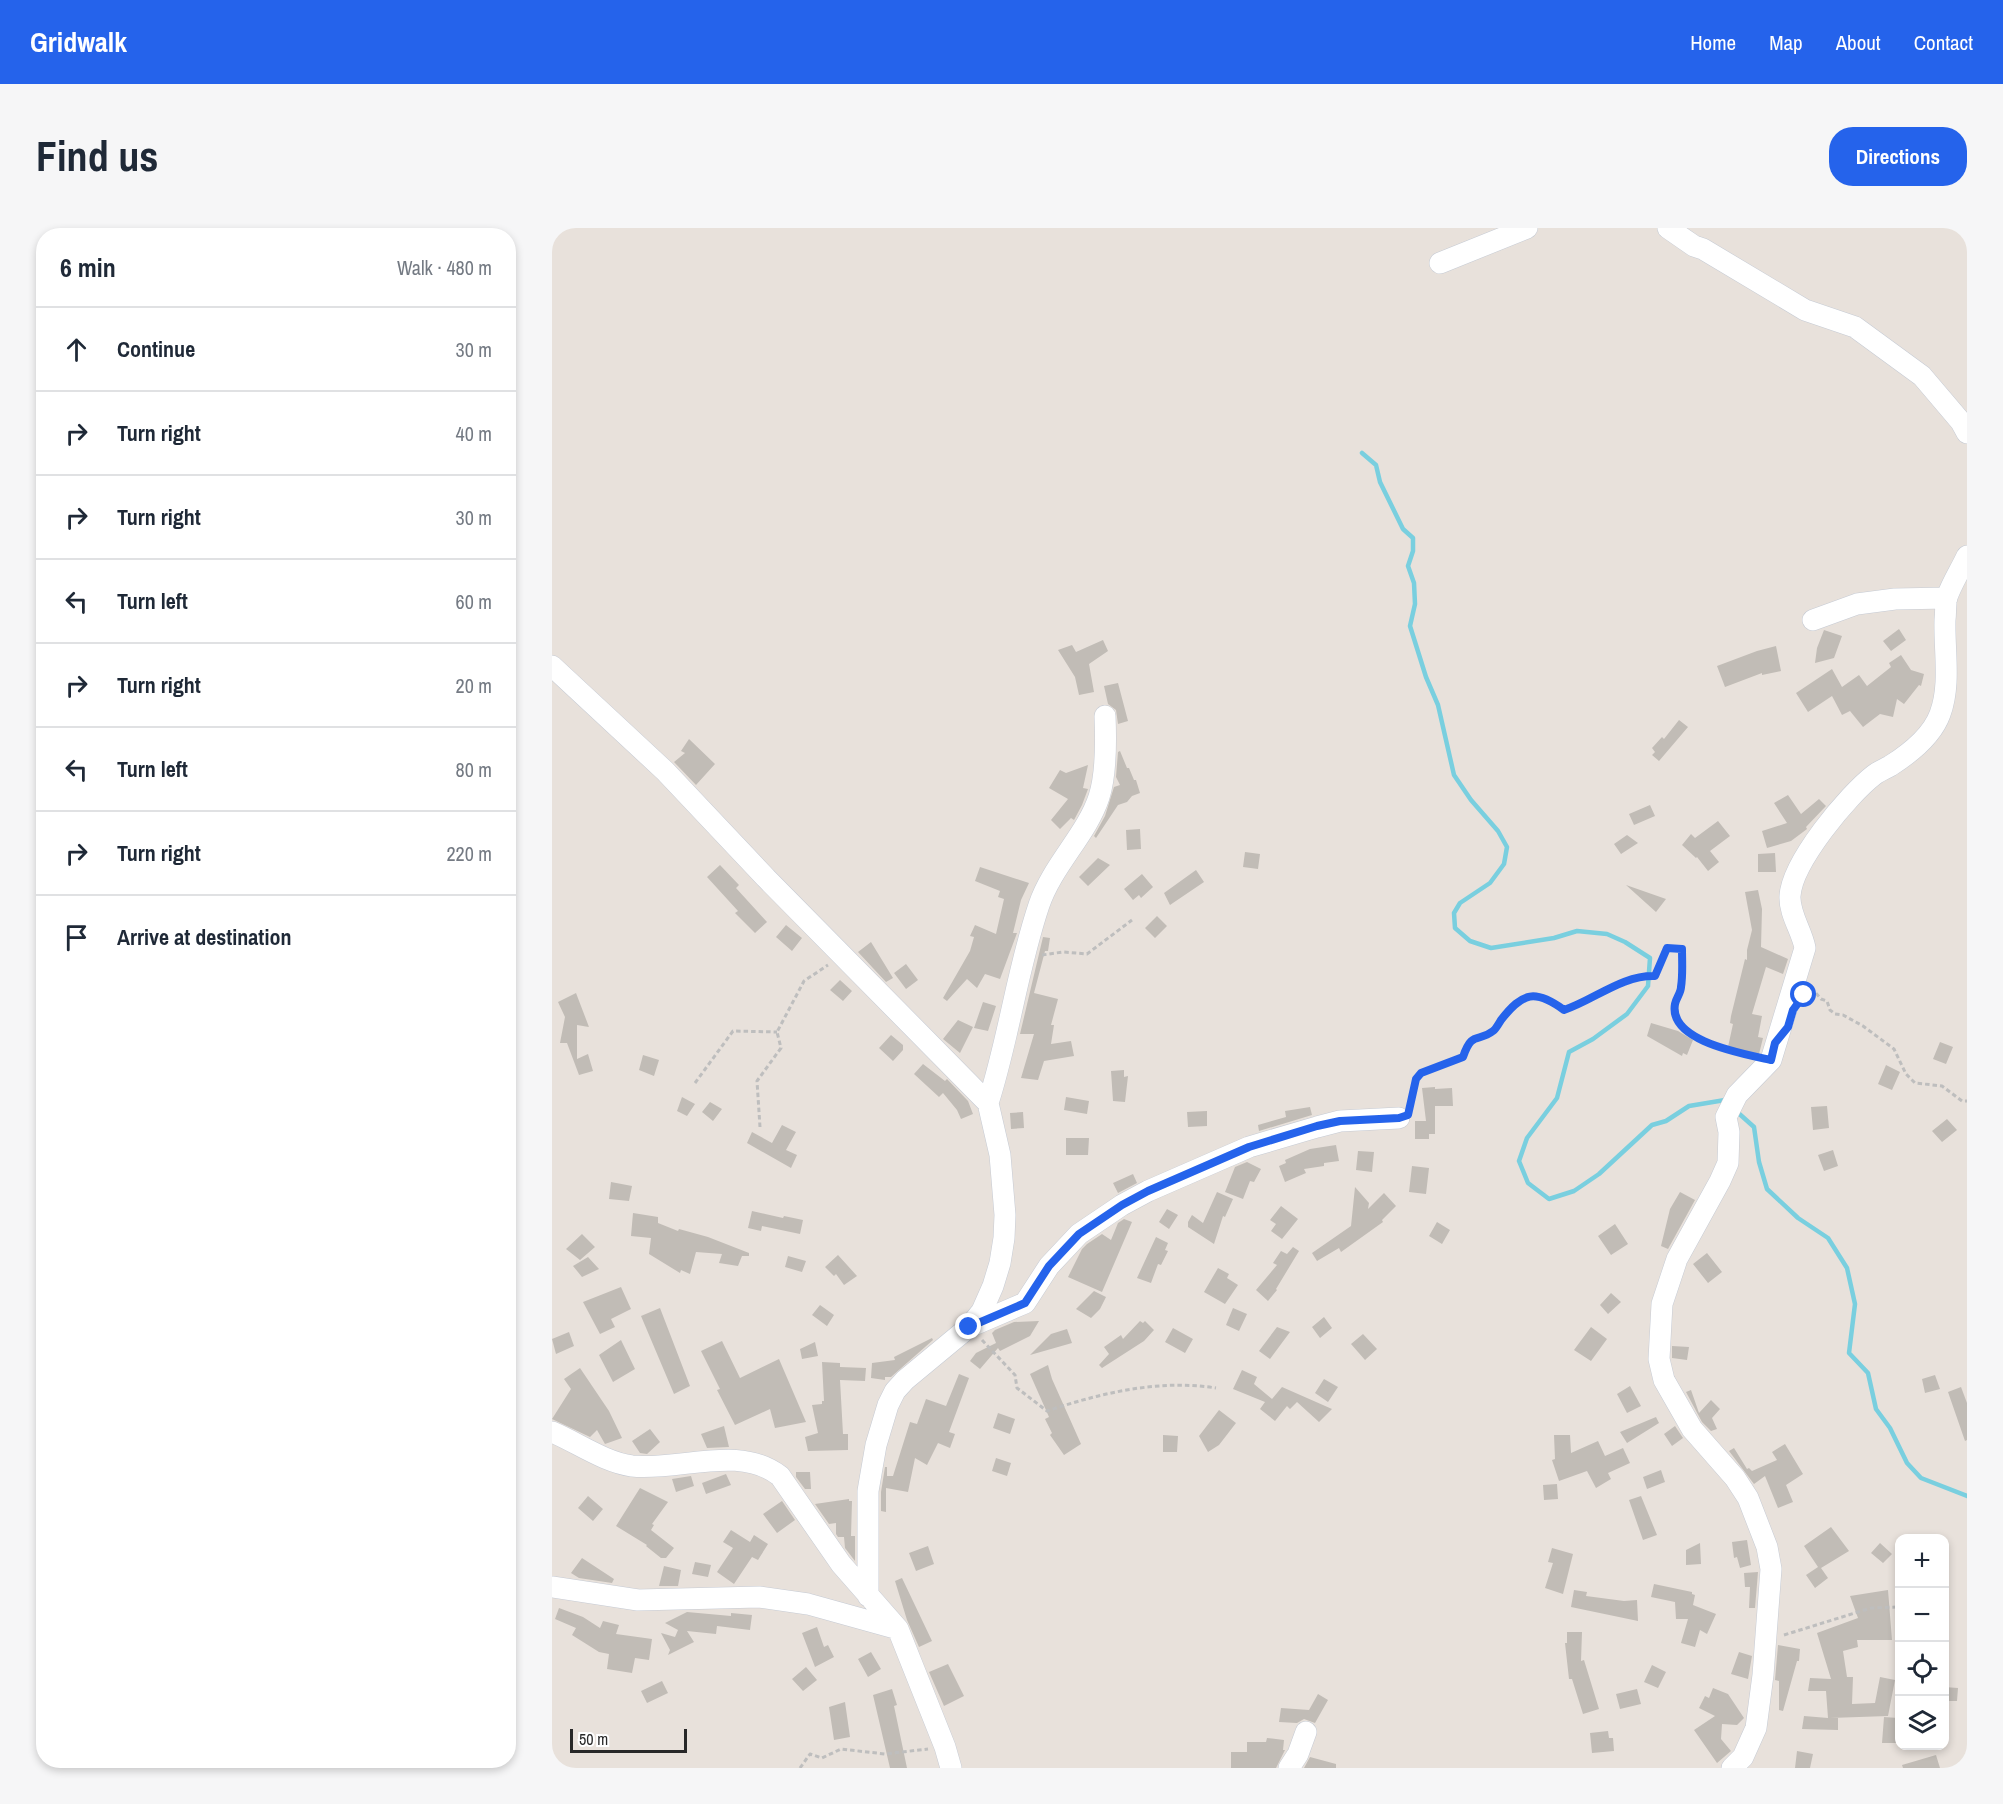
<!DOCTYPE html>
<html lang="en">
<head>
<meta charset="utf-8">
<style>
  body { margin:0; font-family:"Archivo Narrow",sans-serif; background:#f6f6f7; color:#1f2937 }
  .controls { position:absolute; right:18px; bottom:18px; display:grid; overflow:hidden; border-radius:12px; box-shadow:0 3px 9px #0003 }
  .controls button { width:54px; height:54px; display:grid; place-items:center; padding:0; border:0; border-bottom:2px solid #e0e1e3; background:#fff; color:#1f2937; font:30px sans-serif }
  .scale { position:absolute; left:18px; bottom:15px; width:117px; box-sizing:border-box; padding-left:6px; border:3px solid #282828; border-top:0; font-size:16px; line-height:21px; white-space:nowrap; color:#282828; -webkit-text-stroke:4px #fff; paint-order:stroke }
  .stop { position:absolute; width:18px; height:18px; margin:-14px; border:4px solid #2563eb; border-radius:50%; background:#fff }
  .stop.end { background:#2563eb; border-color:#fff; box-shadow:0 2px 6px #0008 }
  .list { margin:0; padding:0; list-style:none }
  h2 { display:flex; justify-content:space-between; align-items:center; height:78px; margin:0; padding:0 24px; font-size:26px }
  h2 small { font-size:20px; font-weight:400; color:#747a83 }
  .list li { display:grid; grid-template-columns:39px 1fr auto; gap:18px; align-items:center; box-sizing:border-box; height:84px; padding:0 24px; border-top:2px solid #e0e1e3 }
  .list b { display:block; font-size:22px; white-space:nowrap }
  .list em { font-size:20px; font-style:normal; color:#747a83 }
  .icon { flex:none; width:33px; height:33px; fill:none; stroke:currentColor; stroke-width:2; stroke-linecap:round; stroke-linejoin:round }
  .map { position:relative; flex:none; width:1415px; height:1540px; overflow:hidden; border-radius:24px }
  header { display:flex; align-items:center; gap:36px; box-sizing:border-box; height:84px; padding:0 30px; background:#2563eb; color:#fff }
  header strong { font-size:28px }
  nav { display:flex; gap:33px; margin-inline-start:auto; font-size:21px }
  .intro { display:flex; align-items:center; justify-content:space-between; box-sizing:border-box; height:144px; padding:0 36px }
  h1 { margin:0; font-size:42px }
  .button { padding:15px 27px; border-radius:24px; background:#2563eb; color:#fff; font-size:21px; font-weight:700 }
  main { display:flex; gap:36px; padding:0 36px }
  aside { flex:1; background:#fff; border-radius:24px; box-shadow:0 3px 9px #0003 }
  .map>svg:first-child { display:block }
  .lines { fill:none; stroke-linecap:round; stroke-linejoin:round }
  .stream { stroke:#79cfdf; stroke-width:4.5 }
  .building { fill:#c1bcb6 }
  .minor-casing { stroke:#c6cbd4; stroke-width:22 }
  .path { stroke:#bebebe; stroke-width:3; stroke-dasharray:4.5 3; stroke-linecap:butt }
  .minor { stroke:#fff; stroke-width:21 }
  .route { stroke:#2563eb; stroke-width:8 }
</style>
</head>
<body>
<header>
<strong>Gridwalk</strong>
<nav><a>Home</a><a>Map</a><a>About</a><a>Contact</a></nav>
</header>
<div class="intro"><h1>Find us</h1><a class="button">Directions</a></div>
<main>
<aside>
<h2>6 min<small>Walk · 480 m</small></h2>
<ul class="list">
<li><svg class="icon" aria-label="ahead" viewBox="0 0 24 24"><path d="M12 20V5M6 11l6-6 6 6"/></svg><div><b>Continue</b></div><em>30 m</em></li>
<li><svg class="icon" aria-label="right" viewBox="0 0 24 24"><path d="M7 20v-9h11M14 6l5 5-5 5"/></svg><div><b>Turn right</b></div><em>40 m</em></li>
<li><svg class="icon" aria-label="right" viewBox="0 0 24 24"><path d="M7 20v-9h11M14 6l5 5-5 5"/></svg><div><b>Turn right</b></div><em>30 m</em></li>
<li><svg class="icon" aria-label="left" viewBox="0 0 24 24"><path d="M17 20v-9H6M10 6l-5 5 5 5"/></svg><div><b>Turn left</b></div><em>60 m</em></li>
<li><svg class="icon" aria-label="right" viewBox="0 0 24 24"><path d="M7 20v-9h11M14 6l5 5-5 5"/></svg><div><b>Turn right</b></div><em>20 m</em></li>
<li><svg class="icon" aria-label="left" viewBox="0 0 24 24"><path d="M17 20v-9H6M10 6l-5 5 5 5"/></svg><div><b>Turn left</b></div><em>80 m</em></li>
<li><svg class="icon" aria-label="right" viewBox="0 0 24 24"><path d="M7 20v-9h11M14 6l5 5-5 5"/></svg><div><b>Turn right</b></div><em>220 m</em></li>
<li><svg class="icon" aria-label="arrive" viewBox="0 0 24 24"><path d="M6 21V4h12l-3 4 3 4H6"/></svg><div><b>Arrive at destination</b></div></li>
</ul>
</aside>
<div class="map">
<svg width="1415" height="1540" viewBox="0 0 1415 1540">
  <rect width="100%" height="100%" fill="#e8e1db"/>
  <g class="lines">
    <path class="stream" d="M810 225 824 237 828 254 851 301 861 310V323L856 338 862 355 863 376 858 398 874 449 886 477 902 547 919 572 946 603 955 619 952 636 938 655 908 675 902 685 903 700 918 713 939 720 1002 710 1025 703 1055 706 1073 714 1098 730 1096 758 1075 786 1041 811 1017 824 1005 870 975 910 967 933 976 955 997 971 1022 963 1047 946 1100 897 1114 893 1137 878 1173 872 1175 874
      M1183 882 1202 899 1207 934 1215 961 1246 990 1276 1010 1295 1040 1303 1076 1297 1125 1316 1145 1324 1181 1338 1200 1355 1235 1369 1250 1415 1268"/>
  </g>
  <path class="building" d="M1347 401 1354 412 1339 423 1331 413Z
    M1272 402 1290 408 1282 430 1263 435 1265 420Z
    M551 412 556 423 537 436 542 464 527 467 523 449 506 422 520 417 524 424Z
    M1224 418 1229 443 1210 447V445L1173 459 1165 438 1205 423Z
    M1349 427 1359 442 1372 446 1369 458 1367 457 1352 476 1345 471 1341 489 1328 486 1311 499 1298 483 1290 487 1280 468 1256 484 1244 465 1280 441 1290 459 1307 447 1315 458 1339 439 1337 435Z
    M566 455 576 493 566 496 564 482 556 476 552 458Z
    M1127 492 1136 499 1107 533 1100 527 1103 524 1100 520 1110 509 1112 511Z
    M137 511 163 536 144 557 122 534 133 525 129 523Z
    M568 523 575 540H577L582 552H584L588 565 580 568 575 574 566 577 544 610 542 608 553 588 562 559 568 557 564 549 566 524Z
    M536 537 531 560 536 561 530 577 522 592 519 590 508 601 499 592 516 571 497 560 508 542 514 545Z
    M1236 567 1249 586 1267 571 1274 578 1254 599 1255 601 1239 613 1215 620 1210 603 1235 595 1222 575Z
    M1098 577 1103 588 1082 597 1077 586Z
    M1166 593 1178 608 1158 623 1167 634 1156 643 1145 629 1144 630 1130 617 1139 606 1143 610Z
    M588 601 589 621 575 622 574 602Z
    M1075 607 1086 615 1069 626 1062 616Z
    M693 624 708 626 706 641 691 639Z
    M1223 625 1224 644H1206V626Z
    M546 630 558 637 536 658 527 649Z
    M168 637 187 657 184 660 215 694 203 705 183 685 186 683 155 649Z
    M428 639 477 655 469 672 461 705H465L448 751 433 746 425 760 415 751 395 773 391 770 418 723 422 709 418 708 423 697 444 706 452 671 446 669 448 663 423 653Z
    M644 642 652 654 618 677 612 665Z
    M590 646 601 659 589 670 587 667 581 672 572 661Z
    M1074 657 1114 671 1104 684Z
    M1206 662 1210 681 1209 719 1236 731 1231 746 1214 739 1200 786 1210 788 1206 809 1211 810 1207 826 1176 819 1181 796 1178 795 1179 788 1193 731 1195 732V722L1200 702 1193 664Z
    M605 688 615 698 603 710 593 700Z
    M234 697 250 710 240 723 224 709Z
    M491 709 498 710 496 723H493L482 765 506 771 499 797H502L499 816 519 813 522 828 492 833 486 852 469 850 482 806H468Z
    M319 714 341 750 334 754 306 724Z
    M354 736 366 752 354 761 342 745Z
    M288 752 300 763 291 773 278 762Z
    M24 765 37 799 25 797V831L36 826 41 843 27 847 15 815H8L13 789 6 774Z
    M431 774 444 778 436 803 422 800Z
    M406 792 421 799 408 825 391 811Z
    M1099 795 1126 803 1141 812 1135 827 1131 825 1130 828 1095 808Z
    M339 807 351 817V822L341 833 327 820Z
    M1388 814 1401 819 1394 836 1381 831Z
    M91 827 107 832 102 848 87 842Z
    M371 836 393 853 395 851 416 873 421 886 409 891 405 882 391 865 387 869 362 846Z
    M1334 837 1348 844 1340 862 1326 856Z
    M572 842V849L576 848 573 874 561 873 559 843Z
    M883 859V861L900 860 901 878H883V906H877V911H863V893H874L870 860Z
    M130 869 143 876 135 888 125 883Z
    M514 869 537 873 535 886 512 882Z
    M158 874 170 881 161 893 150 884Z
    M1275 878 1277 900 1261 902 1259 879Z
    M758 879 760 887 707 903 706 897 734 889 733 883Z
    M655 883V898L636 899 635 884Z
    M471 884 472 900 459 901 458 885Z
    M1395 891 1405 902 1390 914 1380 903Z
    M230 897 244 904 234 922 245 927 239 940 195 915 200 904 220 915Z
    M514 910H537L536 927H514Z
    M784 917 787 933 772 935V938L752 941 754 945 733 954 727 938 734 935 733 932 758 921Z
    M1281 922 1286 938 1272 943 1266 927Z
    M806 923 822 924 820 944 804 942Z
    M695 934 709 941 702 954 698 953 691 971 673 964 683 939Z
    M860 938 877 940 874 966 857 964Z
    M581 946 585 955 566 965 561 955Z
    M59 954 80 958 77 973 57 971Z
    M803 959 817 975 816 981 832 965 844 978 830 992 831 994 789 1024 787 1020 765 1033 760 1025 799 998Z
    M665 964 681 971 673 989 671 988 662 1016 636 999V994L640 987 651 995Z
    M1128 964 1143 972 1116 1021 1109 1018 1118 981Z
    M729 978 746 991 730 1011 719 1003 724 996 718 992Z
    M615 981 626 987 617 1001 607 994Z
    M200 983 231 990 232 988 251 992 248 1006 210 998 209 1003 196 1000Z
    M81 985 106 989V995L126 1003 127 1001 156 1009 197 1025V1028H190L186 1038 167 1035 170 1026 144 1024 138 1046 129 1042 128 1045 97 1026 99 1010 79 1008Z
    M572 991 580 994 550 1064 516 1049 530 1021 535 1016 550 1006 559 1012 566 995Z
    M885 994 898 1002 890 1016 877 1008Z
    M1063 996 1076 1016 1059 1027 1046 1008Z
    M30 1006 43 1019 28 1032 14 1021Z
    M604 1009 616 1015 613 1022 616 1023 609 1037 606 1036 599 1055 585 1050Z
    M741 1019 747 1023 724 1061 725 1062 716 1073 704 1062 725 1037 721 1035 729 1023 735 1026Z
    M1155 1025 1170 1044 1156 1055 1141 1036Z
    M286 1027 305 1048 292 1057 284 1046 282 1048 273 1039Z
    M236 1028 254 1033 250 1044 233 1039Z
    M36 1029 47 1041 30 1049 21 1038Z
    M666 1040 677 1046 675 1050 686 1057 673 1076 652 1064Z
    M69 1059 79 1081 59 1091 63 1099 48 1106 31 1074Z
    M542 1063 554 1069 548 1081 539 1090 524 1081Z
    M1059 1065 1069 1074 1056 1086 1048 1077Z
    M268 1077 282 1087 275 1098 260 1087Z
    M108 1080 138 1158 122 1166 89 1088Z
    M681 1080 695 1086 687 1103 674 1097Z
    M772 1089 780 1100 768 1110 760 1099Z
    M487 1093 478 1108 448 1123 446 1120 428 1141 418 1133 424 1125 444 1115 440 1105 443 1102 462 1094Z
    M588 1093 591 1095 593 1093 602 1102 592 1113 550 1140 547 1137 557 1126 552 1119 569 1107 571 1111Z
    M725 1099 738 1104 718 1131 707 1123Z
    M1039 1099 1055 1111 1039 1133 1022 1122Z
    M621 1100 641 1111 633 1125 613 1114Z
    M515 1101 520 1115 478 1127 499 1106Z
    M17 1104 22 1118 4 1126 0 1111Z
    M811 1106 825 1121 813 1132 799 1116Z
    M380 1110 381 1112 339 1149H333V1152L319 1150 320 1135 343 1132 342 1129Z
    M69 1112 83 1141 61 1154 47 1127Z
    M170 1113 188 1150 227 1131 254 1194 223 1200 218 1181 183 1197 165 1162 168 1161 149 1123Z
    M263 1114 266 1128 250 1131 248 1121Z
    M1120 1118 1137 1119 1135 1132 1120 1130Z
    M270 1134 288 1135V1139L314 1140 313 1153 288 1152 291 1206H296V1222L256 1223 253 1209 266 1205 260 1177 270 1176V1173H272Z
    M496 1137 500 1151 529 1216 512 1227 498 1207 500 1205 493 1191 497 1189 478 1146Z
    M28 1140 57 1183 70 1210 53 1216 45 1202 38 1209 0 1191 19 1161 12 1151Z
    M690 1142 705 1149 702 1156 720 1171 730 1159 780 1181 767 1194 745 1174 738 1181 735 1178 723 1193 708 1181 713 1174 681 1161Z
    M407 1146 417 1150 397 1204 403 1206 398 1220 386 1215 375 1237 363 1230 356 1264 334 1260V1284L329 1283V1264L333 1239H335V1248H341L358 1194 365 1196 374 1171 394 1178Z
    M1383 1147 1388 1161 1373 1165 1370 1151Z
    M772 1151 786 1159 776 1174 763 1165Z
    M1078 1158 1089 1178 1075 1185 1065 1166Z
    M1409 1159 1415 1175V1212L1413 1213 1396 1164Z
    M1139 1162 1147 1185 1159 1172 1168 1181 1160 1190 1165 1201 1159 1203 1150 1194 1134 1164Z
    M667 1182 684 1195 667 1217 656 1224 647 1208Z
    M446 1185 463 1191 458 1206 441 1200Z
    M1104 1189 1107 1195 1075 1215 1068 1204Z
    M172 1198 177 1219 155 1220 149 1206Z
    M1123 1198 1131 1210 1120 1218 1112 1206Z
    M98 1201 108 1214 95 1226 88 1225 80 1213Z
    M611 1207 626 1208 625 1224H611Z
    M1002 1207H1018L1019 1225 1046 1213 1053 1228 1071 1220 1078 1235 1056 1245 1059 1251 1044 1260 1035 1243 1007 1253 1000 1232 1003 1231Z
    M1233 1216 1251 1246 1234 1257 1241 1274 1226 1280 1213 1248 1202 1256 1177 1223 1182 1220 1195 1241 1197 1240 1200 1243 1225 1232 1220 1224Z
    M444 1230 459 1235 455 1248 440 1243Z
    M1109 1242 1113 1254 1095 1261 1091 1249Z
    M244 1244H258L259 1261H253L244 1249Z
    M174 1246 179 1257 154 1266 150 1255Z
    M139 1248 142 1258 124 1264 120 1251Z
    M1005 1256 1006 1271 992 1272 991 1257Z
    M88 1260 116 1274 100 1296 102 1297 99 1302 122 1320 114 1330H109L94 1318 95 1317 64 1298Z
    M36 1268 51 1281 41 1293 26 1280Z
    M1089 1268 1105 1307 1091 1312 1077 1272Z
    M297 1271V1273H300L299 1308H303V1333L293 1320 292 1309H286L284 1306V1295L277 1296 263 1276Z
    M230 1273 243 1292 225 1305 211 1286Z
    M1279 1299 1297 1323 1269 1340 1276 1350 1263 1360 1254 1347 1266 1339 1252 1318Z
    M179 1302 198 1314 202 1307 216 1316 206 1332 200 1329 182 1356 165 1344 181 1320 171 1314Z
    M1195 1312 1199 1337 1188 1340 1185 1329 1182 1330 1180 1314Z
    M1148 1315 1149 1336 1134 1337V1322Z
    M1328 1315 1340 1326 1331 1335 1319 1325Z
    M376 1318 382 1336 364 1343 357 1325Z
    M1000 1320 1021 1326 1011 1366 993 1360 1001 1335 996 1334Z
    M30 1330 62 1351 60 1355 27 1350 19 1345Z
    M143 1334 159 1337 156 1349 140 1346Z
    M112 1338 129 1342 126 1358H107Z
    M1206 1344 1203 1380H1197L1198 1359H1193L1192 1345Z
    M350 1350 380 1413 367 1419 355 1392 343 1353Z
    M1102 1356 1140 1364V1366L1143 1367 1141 1377 1164 1386 1155 1406 1148 1402 1143 1419 1129 1415 1136 1391H1124L1123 1374 1099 1369Z
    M1022 1362 1035 1364 1034 1368 1072 1373 1085 1372 1086 1393 1019 1379Z
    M1336 1362 1340 1412H1305L1306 1419 1291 1423 1295 1449H1301L1300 1476 1323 1475 1328 1449 1343 1452 1336 1488 1278 1490H1286V1502L1250 1501 1252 1488 1276 1490 1274 1463H1256L1258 1450 1279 1451 1265 1405 1306 1390 1298 1368Z
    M7 1380 31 1389 48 1400 51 1393 67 1397 64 1406 100 1411 97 1432 83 1430 80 1445 55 1441 57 1426 47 1424 20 1407 24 1400 3 1391Z
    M135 1384 179 1388V1385L200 1387 198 1402 165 1398 164 1406 135 1403 142 1414 116 1427 118 1422 109 1405 123 1409 126 1402 113 1395Z
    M265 1399 272 1419 276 1417 282 1429 263 1439 250 1405Z
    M1015 1404H1030L1029 1433 1032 1432 1047 1481 1031 1486 1020 1451H1017L1013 1415H1015Z
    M1226 1417 1248 1421 1247 1433H1245L1231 1483 1227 1482V1453L1223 1452Z
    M319 1424 329 1441 316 1449 306 1431Z
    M1187 1424 1200 1428 1196 1451 1179 1446Z
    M396 1436 412 1468 392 1478 377 1444Z
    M1100 1437 1114 1444 1106 1460 1092 1454Z
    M254 1439 265 1452 251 1463 240 1451Z
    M110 1453 116 1465 95 1475 89 1463Z
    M1392 1459 1406 1460 1405 1473H1392Z
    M1161 1460 1176 1466 1192 1490 1185 1497 1170 1496 1169 1511 1179 1523 1165 1535 1142 1502 1163 1488 1147 1480 1153 1468 1157 1470Z
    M340 1461 345 1477 342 1478 355 1540H338L321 1467Z
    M1085 1461 1089 1476 1068 1481 1064 1466Z
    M766 1466 776 1472 763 1495 752 1491 745 1495 727 1494 729 1480 757 1482Z
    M293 1474 298 1509 282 1512 277 1479Z
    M1332 1489 1346 1490 1345 1515H1330Z
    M1056 1503 1057 1510H1061L1062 1523 1040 1525 1038 1505Z
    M715 1510 732 1512 731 1522H733L724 1540H679V1524H695V1514H714Z
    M1245 1523 1261 1526 1258 1540H1243Z
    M1384 1527 1388 1540H1351L1350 1537Z
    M758 1529 784 1536V1540H752Z"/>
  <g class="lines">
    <g class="minor-casing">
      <path id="minor" d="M1116 0 1142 18 1151 21 1253 82 1303 99 1370 148 1409 194 1415 205
        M888 35 975 0
        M1261 392 1305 376 1343 371 1395 370
        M0 438 113 543 214 650 436 875 448 927 453 987 452 1010 448 1035 441 1058 430 1083 417 1099 353 1152 343 1163 336 1177 324 1217 316 1263V1368
        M436 875C457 810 465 742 487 677 500 638 535 606 547 569 554 547 554 511 553 488
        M417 1099 473 1075 497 1038 527 1006 570 977 596 963 697 919 765 899 788 893 847 890
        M0 1204C26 1215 52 1234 80 1238 129 1243 187 1216 228 1248L289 1336 346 1401 393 1519 399 1540
        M0 1359 86 1372 207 1369 256 1376 346 1401
        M737 1540 746 1526 754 1504
        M1180 1540 1191 1529 1204 1500 1211 1447 1219 1341 1215 1319 1196 1270 1183 1250 1140 1201 1112 1152 1107 1131 1110 1076 1125 1031 1168 953 1176 935 1177 904 1174 889 1185 867 1219 832 1253 720C1250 703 1237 686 1238 668 1240 634 1296 567 1322 547 1327 543 1333 541 1338 538 1357 526 1380 508 1388 486 1399 457 1392 422 1393 392 1394 385 1393 376 1395 369 1400 355 1409 341 1415 328"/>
    </g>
    <path class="path" d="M490 727 511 724 535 726 580 692
      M1257 764H1263L1269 771 1275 773 1278 782 1283 786 1291 787 1311 798 1342 821 1354 846 1363 855 1390 858 1410 873H1415
      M143 855 181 803 225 804
      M858 878 864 851 869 845 911 829C920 802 926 815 941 803 944 801 947 795 949 792 971 764 983 761 1012 782 1042 772 1070 746 1103 748L1115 721H1130C1130 734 1131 747 1129 759 1128 765 1123 771 1123 777 1118 811 1176 821 1198 827
      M208 899 205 853 229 820 225 804 252 753 276 737
      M430 1112 463 1147 465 1160 495 1183C549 1165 607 1151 664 1160
      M1392 1377H1397
      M1232 1407 1319 1380 1348 1379
      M248 1540 258 1526 270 1530 289 1521 333 1526 376 1521"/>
    <use href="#minor" class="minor"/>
  </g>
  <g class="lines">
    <path class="route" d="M417 1099 473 1075 497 1038 527 1006 570 977 596 963 697 919 765 898 788 893 847 890 856 887 864 851 869 845 911 829C920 802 926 815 941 803 944 801 947 795 949 792 971 764 983 761 1012 782 1042 772 1070 747 1103 748L1115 720 1130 721C1130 734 1131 747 1129 759 1129 765 1124 770 1123 776 1116 814 1194 826 1219 832L1223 815 1236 799 1241 782 1252 767"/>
  </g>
</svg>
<div class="controls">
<button>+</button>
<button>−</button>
<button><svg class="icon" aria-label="locate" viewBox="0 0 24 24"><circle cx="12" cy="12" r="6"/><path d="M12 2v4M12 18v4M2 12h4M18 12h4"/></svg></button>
<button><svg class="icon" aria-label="layers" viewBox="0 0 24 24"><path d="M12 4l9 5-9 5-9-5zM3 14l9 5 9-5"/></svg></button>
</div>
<div class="scale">50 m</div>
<div class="stop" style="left:1252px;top:767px"></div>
<div class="stop end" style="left:417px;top:1099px"></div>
</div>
</main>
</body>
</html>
